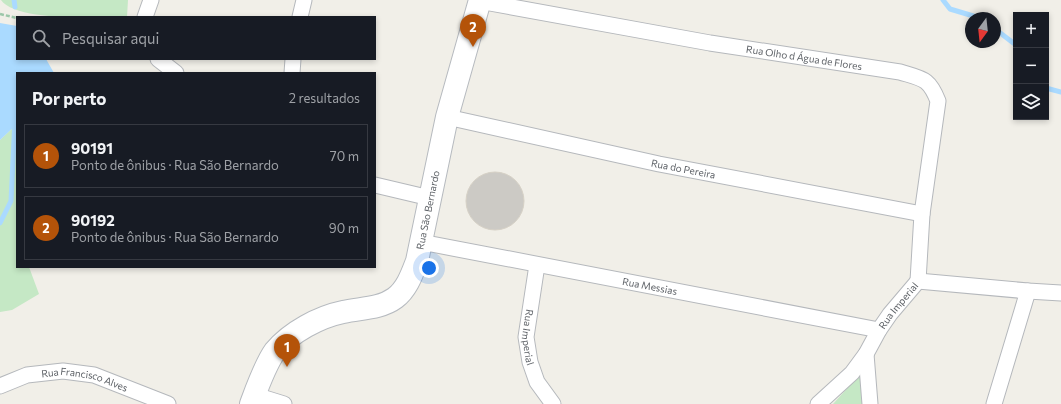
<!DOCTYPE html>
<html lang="pt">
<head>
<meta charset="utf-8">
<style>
  body { margin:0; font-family:Commissioner,sans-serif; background:#20242c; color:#f1f3f6 }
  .controls { position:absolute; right:12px; top:12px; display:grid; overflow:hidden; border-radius:0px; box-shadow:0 2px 6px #0003 }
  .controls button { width:36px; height:36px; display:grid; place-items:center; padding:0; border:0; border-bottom:1px solid #363941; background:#171b24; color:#f1f3f6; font:20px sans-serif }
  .compass { position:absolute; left:965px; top:12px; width:36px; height:36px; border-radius:50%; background:#171b24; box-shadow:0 2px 6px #0003; rotate:195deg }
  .you { position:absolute; left:429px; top:268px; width:14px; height:14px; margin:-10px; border:3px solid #fff; border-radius:50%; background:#1a73e8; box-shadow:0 0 0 6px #1a73e833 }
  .badge { display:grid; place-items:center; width:26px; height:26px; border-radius:50%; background:#b45309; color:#fff; font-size:13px; font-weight:700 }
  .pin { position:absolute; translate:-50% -33px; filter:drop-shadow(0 1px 2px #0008) }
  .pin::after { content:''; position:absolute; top:21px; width:14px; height:12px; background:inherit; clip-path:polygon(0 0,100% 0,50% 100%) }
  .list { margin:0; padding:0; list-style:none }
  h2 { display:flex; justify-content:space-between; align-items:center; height:52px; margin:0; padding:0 16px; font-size:17px }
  h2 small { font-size:13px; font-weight:400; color:#9ea1a6 }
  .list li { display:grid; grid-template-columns:26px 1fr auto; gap:12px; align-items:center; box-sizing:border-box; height:64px; margin:0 8px 8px; padding:0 8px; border:1px solid #363941; border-radius:0px }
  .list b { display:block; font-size:15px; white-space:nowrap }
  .list p { margin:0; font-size:13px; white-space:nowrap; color:#9ea1a6 }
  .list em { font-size:13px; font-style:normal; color:#9ea1a6 }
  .icon { flex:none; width:22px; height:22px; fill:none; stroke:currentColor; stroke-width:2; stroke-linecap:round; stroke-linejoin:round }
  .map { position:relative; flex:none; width:1061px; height:404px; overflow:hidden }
  .search { position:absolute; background:#171b24; box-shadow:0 2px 6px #0003; left:16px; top:16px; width:360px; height:44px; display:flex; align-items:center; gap:10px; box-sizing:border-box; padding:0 14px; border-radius:0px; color:#9ea1a6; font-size:15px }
  .panel { position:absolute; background:#171b24; box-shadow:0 2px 6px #0003; left:16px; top:72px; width:360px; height:196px; border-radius:0px }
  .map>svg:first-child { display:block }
  .green { fill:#c5e8c5 }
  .water { fill:#aadaff }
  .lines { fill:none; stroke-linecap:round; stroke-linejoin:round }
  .stream { stroke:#aadaff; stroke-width:5 }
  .building { fill:#cccac5; stroke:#d6d1c6 }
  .street-casing { stroke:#b5b8bc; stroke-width:17 }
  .secondary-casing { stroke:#b6babf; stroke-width:24 }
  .path { stroke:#9cc7a9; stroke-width:2.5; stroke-dasharray:4 2; stroke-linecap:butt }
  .street { stroke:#fff; stroke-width:15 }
  .secondary { stroke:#fff; stroke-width:22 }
  .labels { text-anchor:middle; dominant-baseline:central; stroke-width:3.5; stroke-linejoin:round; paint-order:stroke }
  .street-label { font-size:10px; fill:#5f6368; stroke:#fff }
</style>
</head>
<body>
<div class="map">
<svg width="1061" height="404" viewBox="0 0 1061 404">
  <rect width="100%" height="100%" fill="#f1efe8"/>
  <path class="green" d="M1 0H128L127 17C101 17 16 22 1 0Z
    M17 124V267H29L39 294 12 310 0 312V140Z
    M862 372 865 404H833Z"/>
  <path class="water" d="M0 23 17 26V59H46L54 73H17V124L0 140Z"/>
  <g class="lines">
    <path class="stream" d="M14 0 15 7
      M943 0 950 9 980 18
      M995 29 1016 45
      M1046 88 1061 92
      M0 223 11 201 15 119"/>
  </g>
  <path class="building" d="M466 201a29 29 0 1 1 58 0a29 29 0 1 1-58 0Z"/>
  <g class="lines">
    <g class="street-casing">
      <g id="street">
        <path id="s1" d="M479 1 710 43 900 72C923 79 929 78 938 101L922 214 918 281"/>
        <path d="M145 17 151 0"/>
        <path d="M300 17 304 0"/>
        <path d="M158 59 176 73"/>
        <path d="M292 73 293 59"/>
        <path id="s2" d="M447 117 659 164 922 214"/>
        <path d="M375 185 430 198"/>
        <path id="s3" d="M421 242 879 330"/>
        <path id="s4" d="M537 265 526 337 530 362 537 382 553 404"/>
        <path d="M918 281 1028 291 1061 293"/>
        <path d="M866 354 870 404"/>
        <path id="s5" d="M0 386 27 375 63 371 94 375 168 404"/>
        <path d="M255 395 284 404"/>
        <path id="s6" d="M818 404 852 373 866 354 879 330 890 314 918 281"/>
        <path d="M994 404 1028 291"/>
      </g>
    </g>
    <g class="secondary-casing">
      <g id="secondary">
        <path id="s7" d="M251 404C257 388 265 365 275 351 291 332 319 317 343 312 360 308 380 309 395 298 407 289 412 274 417 261L447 117 480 0"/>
      </g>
    </g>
    <path class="path" d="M0 14 17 18"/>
    <use href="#street" class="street"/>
    <use href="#secondary" class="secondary"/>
  </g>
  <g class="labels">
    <g class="street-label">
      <text stroke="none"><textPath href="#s1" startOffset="330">Rua Olho d Água de Flores</textPath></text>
      <text stroke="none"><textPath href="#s2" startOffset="242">Rua do Pereira</textPath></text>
      <text stroke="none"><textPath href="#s7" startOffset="288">Rua São Bernardo</textPath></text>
      <text stroke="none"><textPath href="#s3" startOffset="233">Rua Messias</textPath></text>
      <text stroke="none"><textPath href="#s6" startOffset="128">Rua Imperial</textPath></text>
      <text stroke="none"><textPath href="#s4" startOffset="73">Rua Imperial</textPath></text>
      <text stroke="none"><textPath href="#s5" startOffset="88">Rua Francisco Alves</textPath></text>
    </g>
  </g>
</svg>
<div class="controls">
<button>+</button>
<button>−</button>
<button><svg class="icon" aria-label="layers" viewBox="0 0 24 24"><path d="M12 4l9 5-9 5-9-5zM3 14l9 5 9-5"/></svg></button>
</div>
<svg class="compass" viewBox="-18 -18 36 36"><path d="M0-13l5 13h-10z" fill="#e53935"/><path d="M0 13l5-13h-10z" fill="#9ea1a6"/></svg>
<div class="you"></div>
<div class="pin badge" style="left:287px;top:367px">1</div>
<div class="pin badge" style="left:473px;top:47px">2</div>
<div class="search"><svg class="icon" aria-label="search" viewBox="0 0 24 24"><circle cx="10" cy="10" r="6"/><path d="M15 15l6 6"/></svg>Pesquisar aqui</div>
<section class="panel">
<h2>Por perto<small>2 resultados</small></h2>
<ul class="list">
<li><span class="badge">1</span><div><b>90191</b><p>Ponto de ônibus · Rua São Bernardo</p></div><em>70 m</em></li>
<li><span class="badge">2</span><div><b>90192</b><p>Ponto de ônibus · Rua São Bernardo</p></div><em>90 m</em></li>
</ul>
</section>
</div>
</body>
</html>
